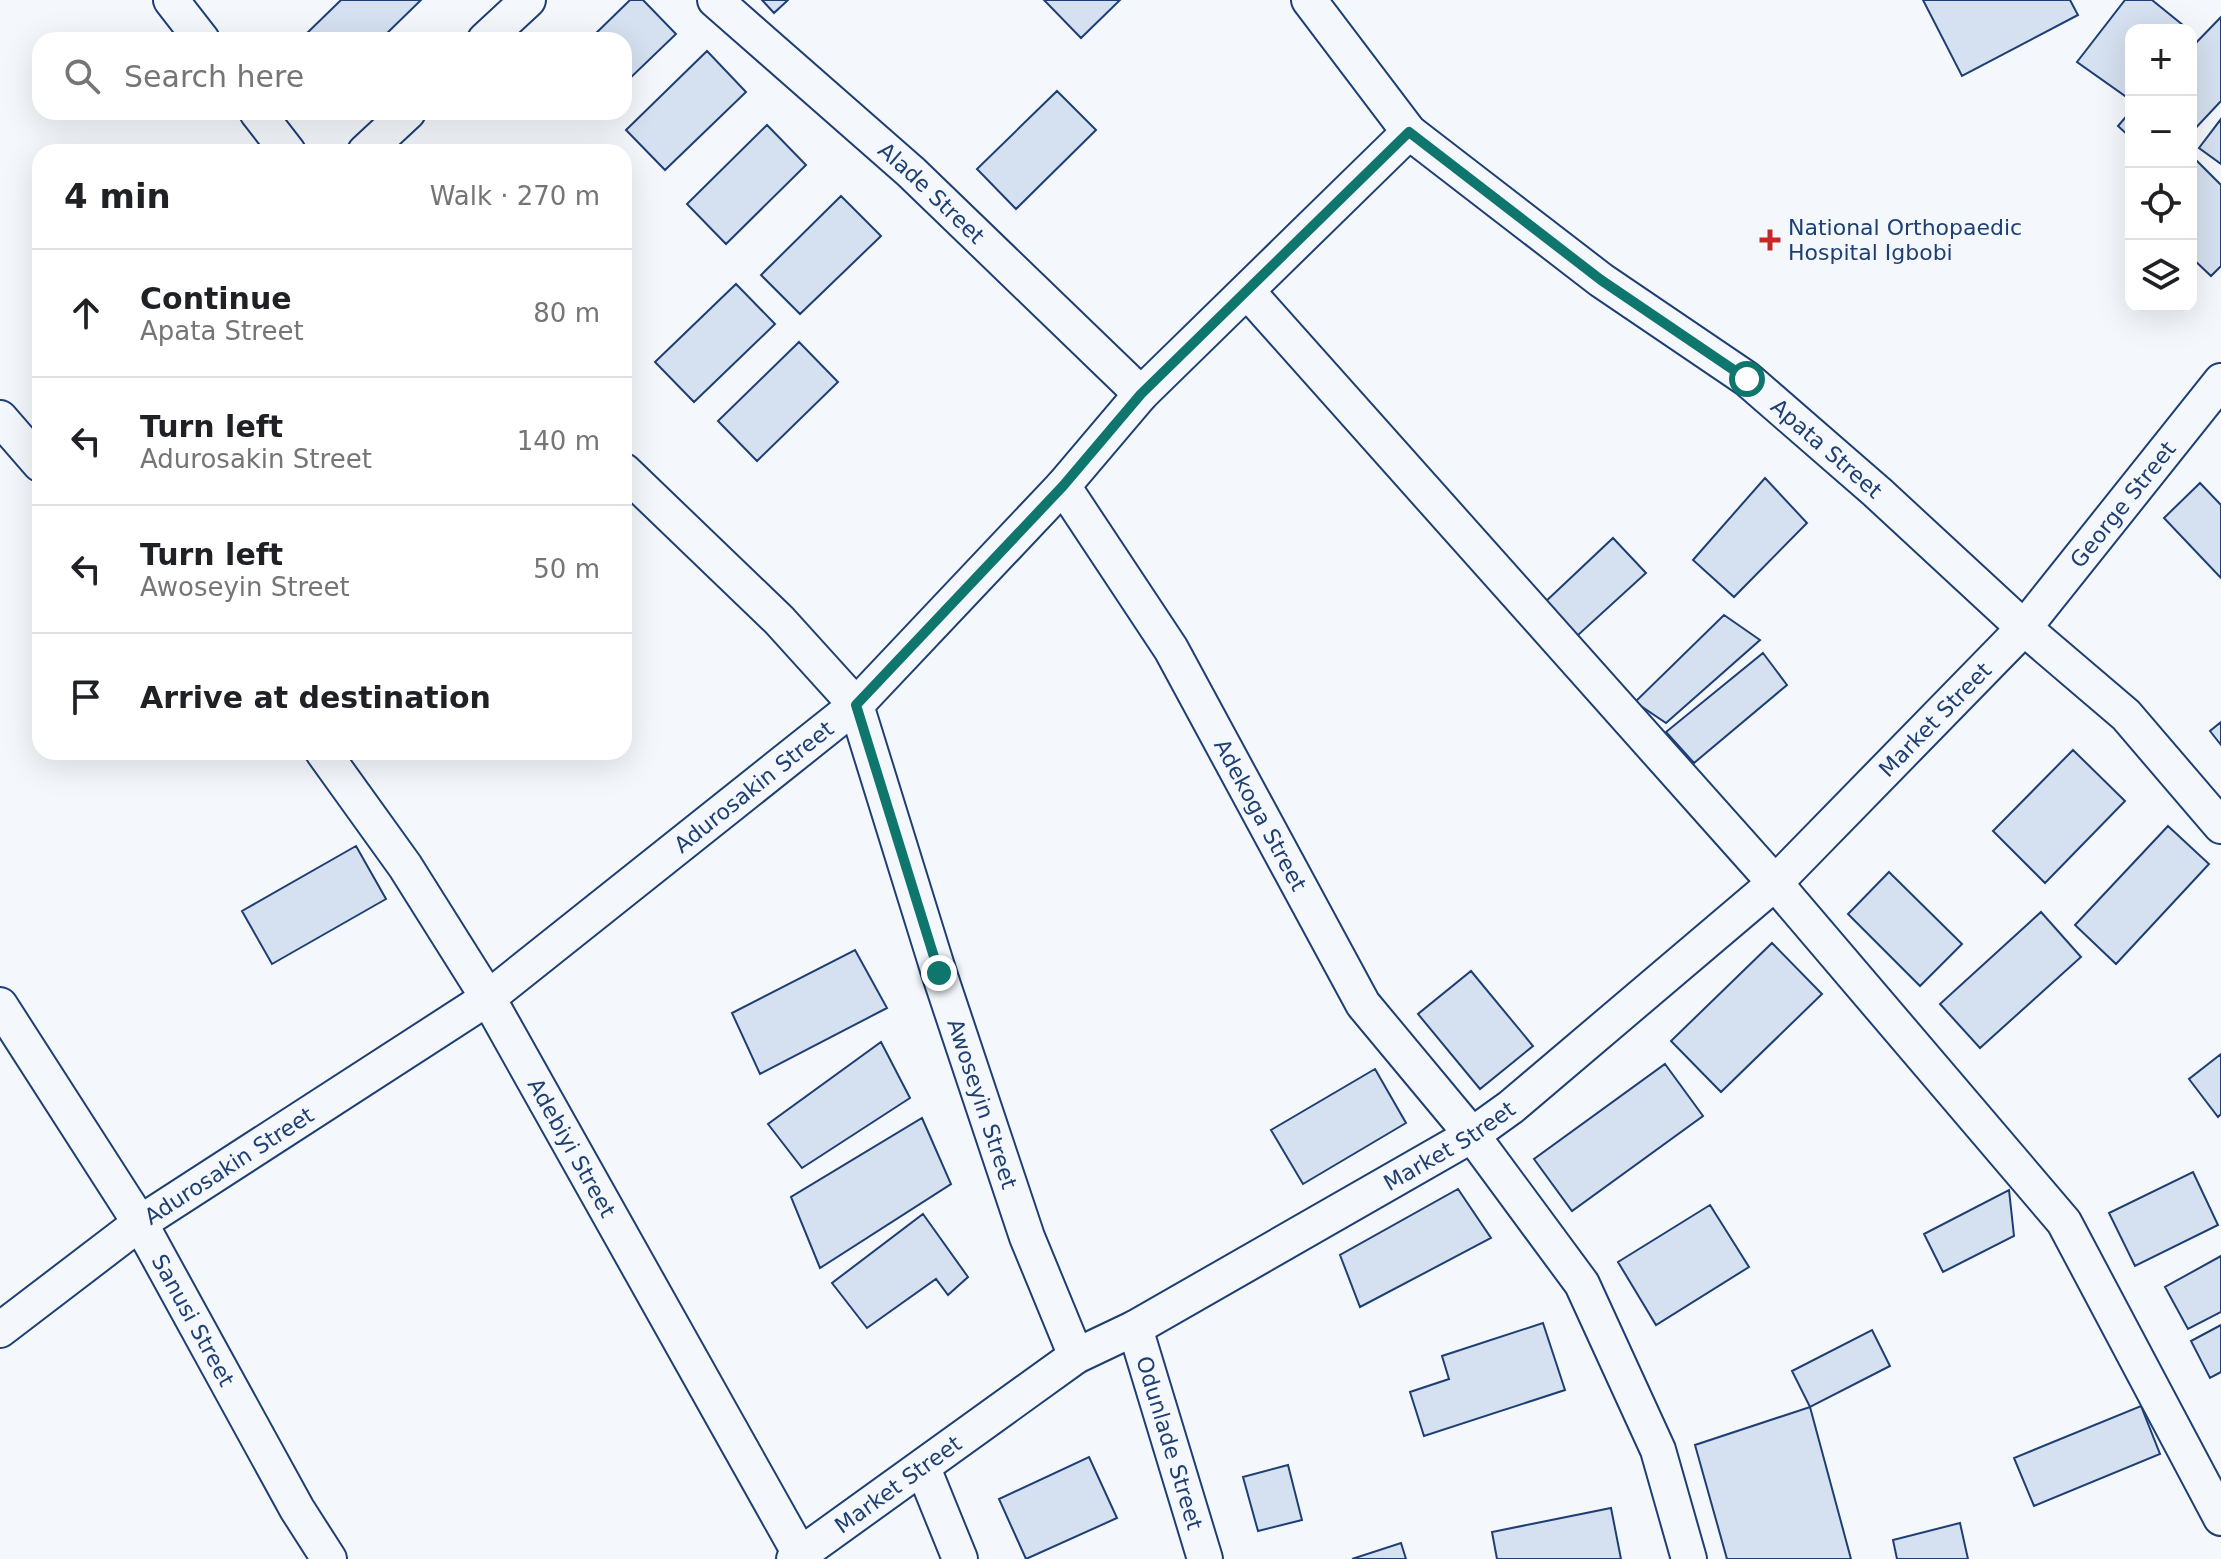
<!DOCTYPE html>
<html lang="en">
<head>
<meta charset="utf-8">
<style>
  body { margin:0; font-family:"DejaVu Sans",sans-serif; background:#f6f6f6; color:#202124 }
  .controls { position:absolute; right:24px; top:24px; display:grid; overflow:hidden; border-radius:16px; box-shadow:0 8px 32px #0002 }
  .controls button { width:72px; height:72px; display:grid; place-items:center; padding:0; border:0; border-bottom:2px solid #e0e0e0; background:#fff; color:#202124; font:40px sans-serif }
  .stop { position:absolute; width:24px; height:24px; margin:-18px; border:6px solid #0f766e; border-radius:50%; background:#fff }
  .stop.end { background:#0f766e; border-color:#fff; box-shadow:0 2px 8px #0008 }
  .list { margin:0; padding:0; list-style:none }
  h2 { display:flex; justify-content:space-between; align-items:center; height:104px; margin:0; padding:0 32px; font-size:34px }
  h2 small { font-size:26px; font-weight:400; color:#757577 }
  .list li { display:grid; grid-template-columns:52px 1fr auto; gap:24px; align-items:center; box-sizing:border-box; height:128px; padding:0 32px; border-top:2px solid #e0e0e0 }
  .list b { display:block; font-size:30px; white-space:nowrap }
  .list p { margin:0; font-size:26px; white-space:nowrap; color:#757577 }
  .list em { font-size:26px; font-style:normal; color:#757577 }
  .icon { flex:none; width:44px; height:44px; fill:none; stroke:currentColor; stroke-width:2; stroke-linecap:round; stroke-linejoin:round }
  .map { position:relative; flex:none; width:2221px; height:1559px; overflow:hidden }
  .search { position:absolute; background:#fff; box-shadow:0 8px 32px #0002; left:32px; top:32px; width:600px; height:88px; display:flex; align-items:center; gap:20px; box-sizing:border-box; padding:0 28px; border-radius:24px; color:#757577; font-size:30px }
  .panel { position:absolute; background:#fff; box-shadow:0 8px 32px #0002; left:32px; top:144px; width:600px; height:616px; border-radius:24px }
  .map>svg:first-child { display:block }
  .building { fill:#d5e0f0; stroke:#1d3f73; stroke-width:2 }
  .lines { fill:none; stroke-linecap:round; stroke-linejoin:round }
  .minor-casing { stroke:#1d3f73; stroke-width:38 }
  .minor { stroke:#f4f7fb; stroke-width:34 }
  .route { stroke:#0f766e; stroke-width:10 }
  .poi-dot { fill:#c62828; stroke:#f4f7fb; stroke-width:3 }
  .labels { text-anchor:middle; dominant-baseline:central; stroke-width:6; stroke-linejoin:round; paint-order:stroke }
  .street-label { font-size:22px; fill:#1d3f73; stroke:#f4f7fb }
  .poi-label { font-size:22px; fill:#1d3f73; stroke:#f4f7fb; text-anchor:start }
</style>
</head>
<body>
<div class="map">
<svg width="2221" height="1559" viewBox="0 0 2221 1559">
  <rect width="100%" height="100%" fill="#f4f7fb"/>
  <path class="building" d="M341 0H421L380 40H308L304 36Z
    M630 0H643L676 34 624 84V40H589Z
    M762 0H788L774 13Z
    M1044 0H1120L1081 38Z
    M1923 0H2070L2078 15 1962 76Z
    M2125 0H2152L2189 30H2131V94L2128 98 2077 62Z
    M2221 17V101L2191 133V48Z
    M707 51 746 92 665 170 626 130Z
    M1057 91 1096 130 1016 209 977 169Z
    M2131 111V138L2118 126Z
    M2221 119V164L2199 148Z
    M767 125 806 165 726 244 687 204Z
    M2191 155 2221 185V266L2211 276 2191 257Z
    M841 196 881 236 800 314 761 275Z
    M736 284 775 324 694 402 655 362Z
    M799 342 838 382 757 461 718 421Z
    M1765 478 1807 523 1734 597 1693 560Z
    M2200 483 2221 505V578L2164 518Z
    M1613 538 1646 573 1577 636 1543 604Z
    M1724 615 1760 640 1666 723 1635 702Z
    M1763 653 1787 685 1694 763 1666 732Z
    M2221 722V745L2210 731Z
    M2073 750 2125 801 2045 883 1993 831Z
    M2168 826 2209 864 2116 964 2075 925Z
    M356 846 386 899 272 964 242 911Z
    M1889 872 1962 944 1920 986 1848 914Z
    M2041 912 2081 957 1980 1048 1940 1004Z
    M1772 943 1822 994 1721 1092 1671 1041Z
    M855 950 887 1008 760 1074 732 1013Z
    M1471 971 1533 1046 1480 1089 1418 1014Z
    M881 1042 910 1098 802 1168 768 1124Z
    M2221 1054V1114L2218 1117 2189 1079Z
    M1665 1064 1703 1116 1572 1211 1534 1159Z
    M1375 1069 1406 1123 1303 1184 1271 1130Z
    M922 1118 951 1184 820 1268 791 1197Z
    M2193 1172 2218 1225 2135 1266 2109 1213Z
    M1458 1189 1491 1238 1360 1307 1340 1255Z
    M2009 1190 2014 1236 1943 1272 1924 1234Z
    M1710 1205 1749 1267 1656 1325 1618 1262Z
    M923 1214 968 1277 948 1295 936 1279 867 1328 832 1283Z
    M2221 1256V1312L2188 1329 2165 1287Z
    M1543 1323 1565 1390 1424 1436 1410 1392 1449 1379 1442 1356Z
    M2221 1325V1372L2210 1378 2191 1341Z
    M1872 1330 1890 1366 1810 1407 1792 1371Z
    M2141 1406 2160 1454 2034 1506 2014 1458Z
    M1810 1407 1851 1559H1727L1695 1445Z
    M1089 1457 1117 1518 1026 1559 999 1499Z
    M1288 1465 1302 1520 1258 1531 1243 1477Z
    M1611 1508 1621 1559H1497L1492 1532Z
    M1960 1523 1968 1559H1897L1893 1540Z
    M1401 1543 1406 1559H1352Z"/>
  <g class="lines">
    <g class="minor-casing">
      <g id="minor">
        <path d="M171 0 202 40"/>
        <path id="s1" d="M715 0 911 172 1141 394"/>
        <path id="s2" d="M1309 0 1409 132 1601 280 1747 379 1877 492 2024 628 2126 715 2221 826"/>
        <path d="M485 40 528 0"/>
        <path d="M257 112 288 152"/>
        <path d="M365 152 408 112"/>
        <path d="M1247 291 1775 883 2064 1222 2221 1518"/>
        <path d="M0 418 40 464"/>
        <path id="s3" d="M624 471 779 620 856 705 939 973 1027 1237 1076 1356"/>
        <path id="s4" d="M1063 486 1171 649 1363 1004 1472 1135 1582 1284 1658 1450 1689 1559"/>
        <path id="s5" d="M323 752 405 866 488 998 800 1554"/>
        <path id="s6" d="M0 1005 140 1223 297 1509 329 1559"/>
        <path id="s7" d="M1135 1328 1205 1559"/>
        <path id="s8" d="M0 1330 140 1223 488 998 856 705 1063 486 1141 394 1409 132"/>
        <path d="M923 1468 960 1559"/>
        <path id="s9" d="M794 1559 1076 1356 1135 1328 1472 1135 1511 1107 1775 883 2024 628 2221 381"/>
      </g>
    </g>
    <use href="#minor" class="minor"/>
  </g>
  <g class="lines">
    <path class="route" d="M939 973 856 705 1063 486 1141 394 1409 132 1601 280 1747 379"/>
  </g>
  <path class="poi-dot" d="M1766 228h8v8h8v8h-8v8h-8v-8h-8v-8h8z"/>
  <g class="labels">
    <g class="street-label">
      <text stroke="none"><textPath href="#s1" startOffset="290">Alade Street</textPath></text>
      <text stroke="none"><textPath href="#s2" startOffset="690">Apata Street</textPath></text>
      <text stroke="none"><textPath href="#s9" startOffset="1710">George Street</textPath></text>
      <text stroke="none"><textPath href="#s9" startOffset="1424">Market Street</textPath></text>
      <text stroke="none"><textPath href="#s8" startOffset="930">Adurosakin Street</textPath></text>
      <text stroke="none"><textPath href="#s4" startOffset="384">Adekoga Street</textPath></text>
      <text stroke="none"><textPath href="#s3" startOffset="748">Awoseyin Street</textPath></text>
      <text stroke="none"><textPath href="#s9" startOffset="776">Market Street</textPath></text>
      <text stroke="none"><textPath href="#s5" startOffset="468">Adebiyi Street</textPath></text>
      <text stroke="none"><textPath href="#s8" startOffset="282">Adurosakin Street</textPath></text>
      <text stroke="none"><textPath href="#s6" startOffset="370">Sanusi Street</textPath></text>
      <text stroke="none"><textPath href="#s7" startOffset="120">Odunlade Street</textPath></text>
      <text stroke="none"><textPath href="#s9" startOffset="128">Market Street</textPath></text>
    </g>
    <g class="poi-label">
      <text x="1788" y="227">National Orthopaedic<tspan x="1788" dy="25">Hospital Igbobi</tspan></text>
    </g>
  </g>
</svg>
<div class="controls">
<button>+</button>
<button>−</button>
<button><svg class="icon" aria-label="locate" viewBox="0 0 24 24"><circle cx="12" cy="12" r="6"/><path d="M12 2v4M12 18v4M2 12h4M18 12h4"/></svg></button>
<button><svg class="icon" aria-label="layers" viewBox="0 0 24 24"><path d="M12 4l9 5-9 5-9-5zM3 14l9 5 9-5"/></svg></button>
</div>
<div class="stop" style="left:1747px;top:379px"></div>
<div class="stop end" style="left:939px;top:973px"></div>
<div class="search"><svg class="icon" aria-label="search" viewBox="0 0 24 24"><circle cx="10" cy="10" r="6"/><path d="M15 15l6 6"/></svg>Search here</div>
<section class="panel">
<h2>4 min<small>Walk · 270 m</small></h2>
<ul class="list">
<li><svg class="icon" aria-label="ahead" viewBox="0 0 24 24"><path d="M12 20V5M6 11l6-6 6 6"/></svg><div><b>Continue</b><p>Apata Street</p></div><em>80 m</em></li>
<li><svg class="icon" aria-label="left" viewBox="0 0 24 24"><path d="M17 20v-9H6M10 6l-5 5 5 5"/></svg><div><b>Turn left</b><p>Adurosakin Street</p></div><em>140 m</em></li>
<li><svg class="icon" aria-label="left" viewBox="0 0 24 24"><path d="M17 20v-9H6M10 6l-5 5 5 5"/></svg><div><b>Turn left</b><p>Awoseyin Street</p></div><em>50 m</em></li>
<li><svg class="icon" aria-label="arrive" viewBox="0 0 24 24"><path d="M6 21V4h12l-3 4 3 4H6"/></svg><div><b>Arrive at destination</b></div></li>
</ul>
</section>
</div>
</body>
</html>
